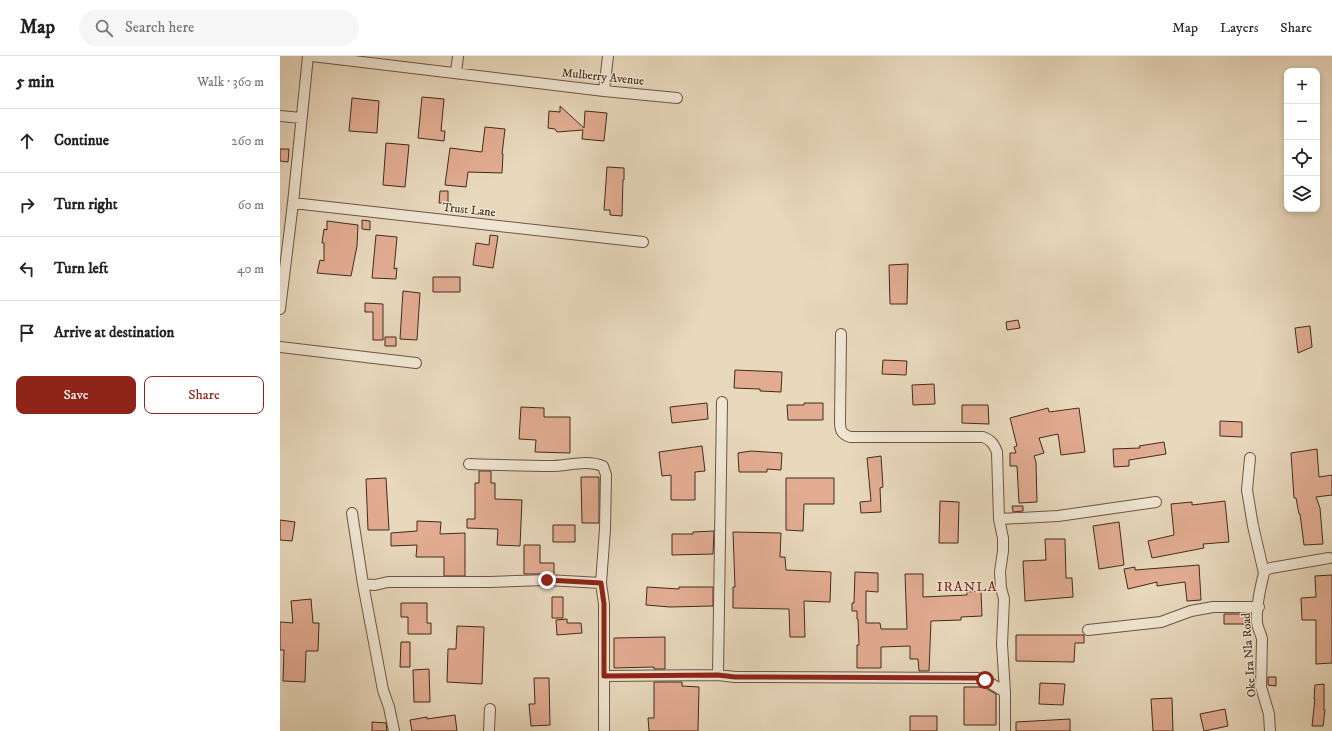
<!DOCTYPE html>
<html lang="en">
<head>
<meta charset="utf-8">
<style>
  body { margin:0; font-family:"IM FELL DW Pica",serif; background:#f6f6f6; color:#222 }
  .controls { position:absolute; right:12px; top:12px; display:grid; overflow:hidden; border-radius:8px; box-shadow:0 2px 6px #0003 }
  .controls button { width:36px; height:36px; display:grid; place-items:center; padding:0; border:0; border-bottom:1px solid #e0e0e0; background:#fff; color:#222; font:20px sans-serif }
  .stop { position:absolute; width:12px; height:12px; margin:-9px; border:3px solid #8f2418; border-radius:50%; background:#fff }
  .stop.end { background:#8f2418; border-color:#fff; box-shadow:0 1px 4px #0008 }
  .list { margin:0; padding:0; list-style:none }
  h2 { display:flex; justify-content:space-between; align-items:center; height:52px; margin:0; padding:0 16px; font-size:17px }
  h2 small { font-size:13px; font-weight:400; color:#767676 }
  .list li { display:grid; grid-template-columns:26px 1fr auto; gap:12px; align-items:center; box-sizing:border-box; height:64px; padding:0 16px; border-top:1px solid #e0e0e0 }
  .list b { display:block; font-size:15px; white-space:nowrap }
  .list em { font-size:13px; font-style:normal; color:#767676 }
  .actions { display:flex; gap:8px; padding:12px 16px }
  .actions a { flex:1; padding:9px 0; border:1px solid #8f2418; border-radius:8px; text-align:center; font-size:14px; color:#8f2418 }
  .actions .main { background:#8f2418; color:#fff }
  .icon { flex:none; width:22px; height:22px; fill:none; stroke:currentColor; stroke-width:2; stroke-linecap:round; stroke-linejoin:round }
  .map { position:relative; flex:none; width:1052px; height:675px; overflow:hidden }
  header { display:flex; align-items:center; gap:24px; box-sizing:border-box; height:56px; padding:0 20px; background:#fff; border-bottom:1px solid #e0e0e0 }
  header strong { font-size:19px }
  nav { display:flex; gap:22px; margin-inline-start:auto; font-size:14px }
  .search { width:280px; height:36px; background:#f6f6f6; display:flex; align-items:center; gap:10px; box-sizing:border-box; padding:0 14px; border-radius:22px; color:#767676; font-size:15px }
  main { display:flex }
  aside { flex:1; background:#fff }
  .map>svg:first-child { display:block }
  .building { fill:#e2ac92; stroke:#422b1c }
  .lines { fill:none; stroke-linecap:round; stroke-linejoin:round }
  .minor-casing { stroke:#6c5644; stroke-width:12 }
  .minor { stroke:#f0e6d3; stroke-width:10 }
  .route { stroke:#8f2418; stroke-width:5 }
  .labels { text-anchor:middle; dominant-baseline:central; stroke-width:3; stroke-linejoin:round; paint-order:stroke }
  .street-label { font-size:12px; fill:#422b1c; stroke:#f0e6d3 }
  .quarter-label { font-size:14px; letter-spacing:1px; fill:#7a1f14; stroke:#f0e6d3 }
</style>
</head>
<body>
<header>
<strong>Map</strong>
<div class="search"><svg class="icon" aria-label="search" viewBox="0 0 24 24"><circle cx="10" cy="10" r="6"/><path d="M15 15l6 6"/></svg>Search here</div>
<nav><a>Map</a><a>Layers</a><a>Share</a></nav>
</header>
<main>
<aside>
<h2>5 min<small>Walk · 360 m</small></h2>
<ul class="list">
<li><svg class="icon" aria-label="ahead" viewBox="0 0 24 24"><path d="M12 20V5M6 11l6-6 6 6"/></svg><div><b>Continue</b></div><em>260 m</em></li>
<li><svg class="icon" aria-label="right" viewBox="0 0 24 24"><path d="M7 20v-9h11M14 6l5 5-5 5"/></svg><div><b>Turn right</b></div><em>60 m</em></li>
<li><svg class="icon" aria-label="left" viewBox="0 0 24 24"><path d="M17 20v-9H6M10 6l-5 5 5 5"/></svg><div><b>Turn left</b></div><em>40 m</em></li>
<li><svg class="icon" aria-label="arrive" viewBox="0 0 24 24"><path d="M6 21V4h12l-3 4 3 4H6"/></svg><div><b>Arrive at destination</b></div></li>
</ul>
<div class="actions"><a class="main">Save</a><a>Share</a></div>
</aside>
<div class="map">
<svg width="1052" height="675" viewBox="0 0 1052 675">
  <rect width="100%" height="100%" fill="#e8d8bc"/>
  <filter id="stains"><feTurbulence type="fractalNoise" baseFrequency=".005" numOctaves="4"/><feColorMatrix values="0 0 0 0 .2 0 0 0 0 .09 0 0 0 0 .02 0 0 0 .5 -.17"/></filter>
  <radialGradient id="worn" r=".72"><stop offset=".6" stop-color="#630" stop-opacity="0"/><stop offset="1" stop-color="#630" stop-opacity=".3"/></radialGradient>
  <path class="building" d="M142 41 164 43 161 75H165L164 85 138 82Z
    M72 42 99 45 97 77 69 75Z
    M280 50 304 72 305 55 327 57 324 85 302 83 303 74 277 76 275 73 268 72 269 55 280 56Z
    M205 71 225 73 222 98H223L222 117 188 116 186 131 165 129 170 92 202 96Z
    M106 87 129 89 125 131 103 129Z
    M0 93H9L8 106 0 105Z
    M327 111 344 112V124H343L342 160 330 159V154H324Z
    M160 135H168V147H159Z
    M82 164 90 165V174L82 173Z
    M47 165 78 169 77 190 71 220 37 217 40 204 44 205V187H42L44 173 47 174Z
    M96 179 117 181 114 213 117 212 116 223 92 222Z
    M210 179 218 180 213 212 193 209 196 187 209 189Z
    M628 208 627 248H610L609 209Z
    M153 221H180V236H153Z
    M123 235 140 237 137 284 120 283Z
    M85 247 103 248V284H93V256H85Z
    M738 264 740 272 727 274 726 266Z
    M1030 270 1032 291 1018 297 1015 272Z
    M105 281H116V290H105Z
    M603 304 627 305 626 319 602 318Z
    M455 314 502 316 501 336 480 335V333L454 332Z
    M654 328 655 348 633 349 632 329Z
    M427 347 428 363 392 367 390 351Z
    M524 347H543V364H508L507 349H524Z
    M682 349H708L709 368 682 367Z
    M241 351 264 352V361H290V397L255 396 256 384 239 383Z
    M768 352 769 356 799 352 805 396 781 399 778 378 759 382 764 397 754 400 756 406 757 446 739 447 737 410H730V397H736L734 391 737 390 730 362Z
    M940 365 962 366V381L940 380Z
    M884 386 886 398 849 404V410L834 411 833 393 860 392 859 390Z
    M422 390 425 415 415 416V444H391V419L382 420 379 396Z
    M1037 393 1039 421 1052 419V439L1036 441 1040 452 1043 488 1024 489 1020 458H1019L1016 442H1014L1011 397Z
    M471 395 502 397 501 414 487 413V416H459L458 397Z
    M601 400 603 431 600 432 601 456 581 457 580 446 591 445 587 402Z
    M199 415H211V427H215V443L242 444 240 490 217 489 218 473 187 472V463H195V427H199Z
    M301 421H319V467H302Z
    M106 422 109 474H88L86 423Z
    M506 422H554V448H524L523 475 506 474Z
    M660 445 679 446 678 487H659Z
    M945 445 949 486 923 488 924 492 872 502 868 485 894 479 891 448 912 446V449Z
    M732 450H743V455L733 456Z
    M0 464 15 466 12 485 0 484Z
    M137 465 161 466 160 478 185 477V520H164V501H136L137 489 111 490V477L137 475Z
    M839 466 844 509 819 513 813 470Z
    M273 469H295V486H273Z
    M434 475 433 498 392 499V478H413V476Z
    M453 476 501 477 500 501H505L506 514 551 516 550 546 524 545 525 581H510L509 553 453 552V531H455Z
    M765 483H785L786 522H792L793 541 745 545 743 505 766 504Z
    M244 489H260V507H274V518H244Z
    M919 509 921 544 907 545 905 526 877 530V526L848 533 844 513 855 511V514Z
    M575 516 598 517V536L586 535V567H600L601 573H627L625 518H643V541L687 539V536L701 535 702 560 681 561V564L651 565 649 615H639L638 603H630V590L601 591V612H577V589H579L578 563H577V555H572V547H574Z
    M1052 519V607L1036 608V564H1022L1021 542 1036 541 1035 520Z
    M367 531 399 533V531H433V550L390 551 366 549Z
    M272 541H283V562H272Z
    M31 543 33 567H39L38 595H26L25 626 3 625 4 594H0V566L13 567 11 545Z
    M121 547H147V567H151V578H128V561H121Z
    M944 558H964L965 568H944Z
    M287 563V567H301L302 577 277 579 276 564Z
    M177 570 204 571 202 628 167 626 168 593H176Z
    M736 579H804V587H795L794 606 736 605Z
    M385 581V613H374V611L334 612V582Z
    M121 586H130V611H120Z
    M149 613 150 646H134L133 614Z
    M988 621H996V630L988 629Z
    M254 622H269L270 669 251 670 249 648H255Z
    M374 626H402V630L419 631 418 675H369L368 662H374Z
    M760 627 785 628 783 649 759 648Z
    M1044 628V654H1045L1043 670H1032L1035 643H1034L1035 629Z
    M684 631H704L716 638V669H684Z
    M892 642 893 675H873L871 643Z
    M945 653 948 670 924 675 920 658Z
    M175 659 177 675H132L130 664 147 661V663Z
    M630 660H657V675H630Z
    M790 663V675H736V666Z
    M92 666 106 667 107 675H92Z"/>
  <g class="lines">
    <g class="minor-casing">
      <path id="minor" d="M32 0 324 35 397 42
        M176 16 178 0
        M324 35 328 0
        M0 60 21 62
        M13 147 363 186
        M0 253 13 147 28 0
        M561 278 560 366C560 375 562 378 570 381H703C711 384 714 388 717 396L719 463 723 482V495L720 516 721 532 724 543 722 588 725 636V675
        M0 291 136 307
        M970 402 967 434 973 470 984 517
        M189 408C216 409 244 410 271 410 288 410 306 403 323 410L326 419 325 473 321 527
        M72 457 83 528 95 529 108 526H210L267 524 321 527 324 548V675
        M719 463 778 460 876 446
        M83 528 103 634 109 651 114 675
        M808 574 881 566 911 555 933 551H979
        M438 619 455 621 698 622 705 624 725 636
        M324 620 438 619 442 346
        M209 675 210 653
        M990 675 989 658 981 631 982 583C981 577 977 572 977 565 976 553 981 529 984 517L986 514 991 512 1049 502"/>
    </g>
    <use href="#minor" class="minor"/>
  </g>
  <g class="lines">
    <path class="route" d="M267 524 321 527 324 548V620L438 619 455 621 698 622 705 624"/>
  </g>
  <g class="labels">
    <g class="street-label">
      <text transform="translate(323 21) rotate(6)">Mulberry Avenue</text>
      <text transform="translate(189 154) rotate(6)">Trust Lane</text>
      <text transform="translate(969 599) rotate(-94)">Oke Ira Nla Road</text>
    </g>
    <g class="quarter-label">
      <text x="687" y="531">IRANLA</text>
    </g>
  </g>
  <rect width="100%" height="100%" filter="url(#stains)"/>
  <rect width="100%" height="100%" fill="url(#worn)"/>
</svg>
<div class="controls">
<button>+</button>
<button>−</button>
<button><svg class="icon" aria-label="locate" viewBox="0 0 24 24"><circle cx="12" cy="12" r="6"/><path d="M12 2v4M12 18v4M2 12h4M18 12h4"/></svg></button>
<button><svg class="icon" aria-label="layers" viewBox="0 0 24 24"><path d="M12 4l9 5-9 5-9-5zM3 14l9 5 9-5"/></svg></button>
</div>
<div class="stop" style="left:705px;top:624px"></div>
<div class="stop end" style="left:267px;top:524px"></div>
</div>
</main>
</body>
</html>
